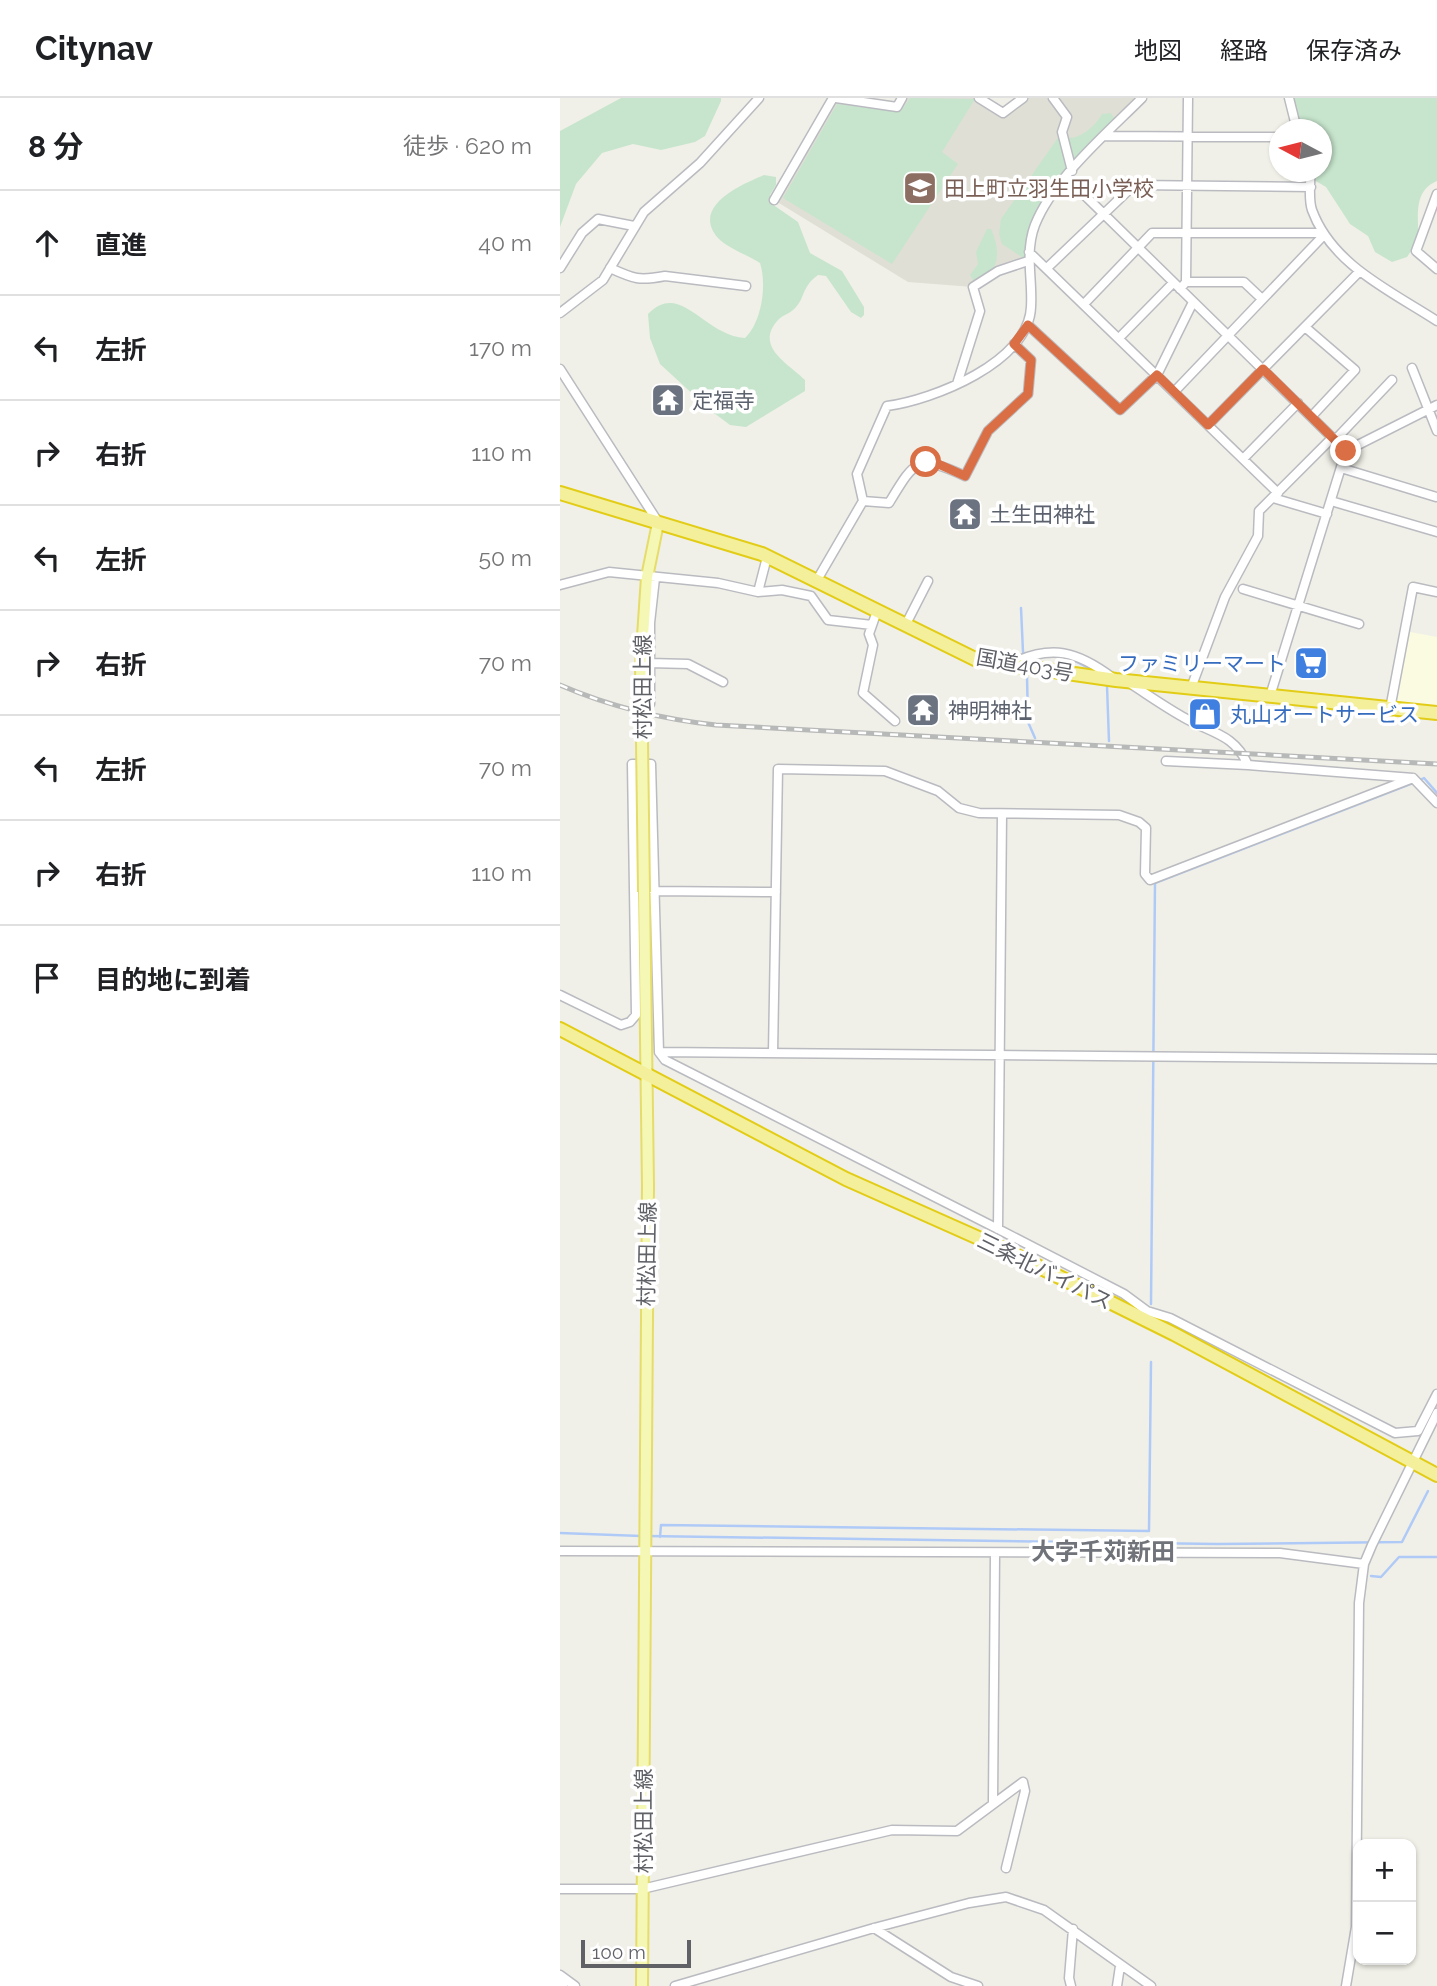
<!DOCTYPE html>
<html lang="ja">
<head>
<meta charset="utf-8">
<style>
  body { margin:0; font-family:Raleway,"Noto Sans JP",sans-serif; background:#f6f6f6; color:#202124 }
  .controls { position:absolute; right:21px; bottom:21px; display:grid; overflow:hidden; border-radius:14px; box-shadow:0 2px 5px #0004 }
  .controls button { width:63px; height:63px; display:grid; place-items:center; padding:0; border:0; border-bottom:2px solid #e0e0e0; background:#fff; color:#202124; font:35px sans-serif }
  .compass { position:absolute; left:709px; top:21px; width:63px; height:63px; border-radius:50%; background:#fff; box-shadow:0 2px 5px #0004; rotate:277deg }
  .scale { position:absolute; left:21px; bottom:18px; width:110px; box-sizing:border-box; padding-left:7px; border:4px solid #5f6167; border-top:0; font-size:19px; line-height:24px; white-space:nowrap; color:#5f6167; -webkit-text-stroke:5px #fff; paint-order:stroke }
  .stop { position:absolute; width:21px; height:21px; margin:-16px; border:5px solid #da6e44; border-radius:50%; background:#fff }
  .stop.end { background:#da6e44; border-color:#fff; box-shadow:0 2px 7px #0008 }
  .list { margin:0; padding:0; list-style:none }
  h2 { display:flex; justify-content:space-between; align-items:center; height:91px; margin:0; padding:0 28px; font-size:30px }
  h2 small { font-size:23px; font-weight:400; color:#757577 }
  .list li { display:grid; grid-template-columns:46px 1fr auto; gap:21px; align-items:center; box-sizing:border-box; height:105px; padding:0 28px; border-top:2px solid #e0e0e0 }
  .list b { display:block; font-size:26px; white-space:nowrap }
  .list em { font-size:23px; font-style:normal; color:#757577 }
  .icon { flex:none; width:38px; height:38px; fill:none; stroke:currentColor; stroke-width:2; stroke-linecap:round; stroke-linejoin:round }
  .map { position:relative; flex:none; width:877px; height:1888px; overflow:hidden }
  header { display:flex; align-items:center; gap:42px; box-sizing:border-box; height:98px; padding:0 35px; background:#fff; border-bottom:2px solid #e0e0e0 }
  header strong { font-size:33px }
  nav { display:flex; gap:38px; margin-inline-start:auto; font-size:24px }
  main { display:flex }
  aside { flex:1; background:#fff }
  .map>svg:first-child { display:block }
  .commercial { fill:#fbfbe2 }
  .education { fill:#dfdfd6 }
  .green { fill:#c7e5cd }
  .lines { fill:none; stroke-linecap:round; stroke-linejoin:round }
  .stream { stroke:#b0caf8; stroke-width:2.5 }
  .minor-casing { stroke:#babbc0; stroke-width:11 }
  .major-casing { stroke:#e5dc6c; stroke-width:14 }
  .highway-casing { stroke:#e2cc15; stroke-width:16 }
  .minor { stroke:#fff; stroke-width:8 }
  .major { stroke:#f5f8b5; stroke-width:10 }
  .highway { stroke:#f4ef9b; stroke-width:12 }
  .rail-casing { stroke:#b7b8b8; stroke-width:5 }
  .rail { stroke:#fff; stroke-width:2.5; stroke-dasharray:8; stroke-linecap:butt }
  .major-bridge-casing { stroke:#e5dc6c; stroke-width:14; stroke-linecap:butt }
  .major-bridge { stroke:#f5f8b5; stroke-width:10 }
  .route { stroke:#da6e44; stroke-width:9 }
  .labels { text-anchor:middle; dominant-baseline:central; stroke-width:7; stroke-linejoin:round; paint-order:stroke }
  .education-label { font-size:21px; fill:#785e54; stroke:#fff; text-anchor:start }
  .worship-label { font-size:21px; fill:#5b616d; stroke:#fff; text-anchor:start }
  .shop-label { font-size:21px; fill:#366cbe; stroke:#fff; text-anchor:end }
  .street-label { font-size:21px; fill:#5f6167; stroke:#fff }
  .quarter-label { font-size:24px; font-weight:bold; fill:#707379; stroke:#fff }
</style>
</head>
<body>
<header>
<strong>Citynav</strong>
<nav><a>地図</a><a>経路</a><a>保存済み</a></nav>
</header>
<main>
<aside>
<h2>8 分<small>徒歩 · 620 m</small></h2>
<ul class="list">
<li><svg class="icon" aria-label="ahead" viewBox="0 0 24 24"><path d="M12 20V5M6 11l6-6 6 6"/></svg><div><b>直進</b></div><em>40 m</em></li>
<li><svg class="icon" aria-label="left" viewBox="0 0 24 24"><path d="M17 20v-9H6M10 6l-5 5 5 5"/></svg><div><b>左折</b></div><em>170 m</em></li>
<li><svg class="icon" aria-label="right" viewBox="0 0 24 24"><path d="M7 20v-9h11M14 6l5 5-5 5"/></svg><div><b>右折</b></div><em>110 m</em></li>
<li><svg class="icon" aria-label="left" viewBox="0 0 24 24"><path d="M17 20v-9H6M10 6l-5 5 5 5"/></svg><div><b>左折</b></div><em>50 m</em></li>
<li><svg class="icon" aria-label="right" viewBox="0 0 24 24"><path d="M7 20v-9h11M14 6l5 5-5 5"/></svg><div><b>右折</b></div><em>70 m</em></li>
<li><svg class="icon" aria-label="left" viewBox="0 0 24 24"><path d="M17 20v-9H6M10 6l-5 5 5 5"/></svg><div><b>左折</b></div><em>70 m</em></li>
<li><svg class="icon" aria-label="right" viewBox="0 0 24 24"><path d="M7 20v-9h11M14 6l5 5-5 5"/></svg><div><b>右折</b></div><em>110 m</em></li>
<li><svg class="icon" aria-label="arrive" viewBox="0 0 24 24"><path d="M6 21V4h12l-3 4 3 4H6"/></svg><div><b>目的地に到着</b></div></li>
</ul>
</aside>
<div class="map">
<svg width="877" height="1888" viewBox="0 0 877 1888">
  <rect width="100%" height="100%" fill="#f0f0e8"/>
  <path class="commercial" d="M845 533 877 539V615L832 606Z"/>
  <path class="education" d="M273 0 336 9 342 0H419L443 15 463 0H582L544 38 478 118 468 163 413 189 348 184 214 102Z"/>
  <path class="green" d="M61 0H161V3L145 38 135 44 101 52 73 46 42 55 16 86 0 129V33Z
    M350 0 415 1 382 54 398 66 332 166 223 100 277 6 340 14Z
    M733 0H877V83C855 92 858 114 858 133 858 142 852 152 847 159L832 164 815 154 808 138 790 126 766 89 754 82 752 74H762V32L742 31Z
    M551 15 555 22 516 62 512 60 509 40C522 40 536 27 542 16Z
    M502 34 512 73 478 118 468 163 442 146 439 136 441 121Z
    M204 77 216 79V87L210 97 212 106 238 124 250 155 282 173 304 209V217L301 220 291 214 266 178 258 177C240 190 246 201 233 212 229 216 223 217 219 221 193 248 228 265 245 282V293L186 329 170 327 150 312 100 266 90 240 88 216C121 182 143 237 185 240 202 224 207 186 200 165 188 157 167 150 158 140 130 108 183 86 204 77Z
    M427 131H431C441 152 441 178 413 182L410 177 418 166 416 154Z"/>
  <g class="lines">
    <path class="stream" d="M461 510 463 554
      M515 563 534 573
      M467 578 468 624 475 640
      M547 588 549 643
      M860 682 864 680 877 695
      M591 1206 595 785 853 685
      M0 1435 81 1438
      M87 1438 657 1446 842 1444 868 1393
      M100 1439 101 1427 589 1433 591 1264
      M811 1478 821 1479 839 1459H877"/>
    <g class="minor-casing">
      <path id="minor" d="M276 0 337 9 342 0
        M419 0 443 15 463 0
        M493 0 507 19 502 34 512 73
        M729 0 737 32
        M544 38 720 39
        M750 74C751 86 748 101 752 112 772 167 831 193 877 223
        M507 80 786 353 710 598
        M877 96 856 153 877 171
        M214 102 273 0
        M469 154 718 395
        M0 170 22 135 38 121 74 128
        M50 170C74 181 79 183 105 178L186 188
        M487 170 574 87 751 89
        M626 184H684L702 201
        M620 191 626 184 628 0
        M524 206 592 135H762
        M0 215 43 182 84 114 140 65 199 0
        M468 227 560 312 597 277 633 204
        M745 229 795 272 752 318
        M559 240 613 185
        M852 270 877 333
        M0 271 98 424
        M397 286 420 213 413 189 438 173 468 163
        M614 294 763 138
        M648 327 799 174
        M775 342 832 282
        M786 353 877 307
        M683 361 738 305
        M781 370 876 399
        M713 400 767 416
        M303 403 329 405C355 362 357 356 405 378L428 333 468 296 471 262 454 246
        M771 403 877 434
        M257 482 303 403 297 376 327 308C373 302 469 264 471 209 473 178 463 150 478 120 499 76 548 34 582 0
        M0 487 49 474 158 485 198 494 222 492 251 498 268 522 312 527
        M683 491 799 526
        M198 494 207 459
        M317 513 309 536 313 547 303 595 335 623
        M346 526 368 483
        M89 565 128 566 163 584
        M450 566C492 546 517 553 553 580
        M571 586C588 597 605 609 623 619 650 635 674 635 688 667L853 680 877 705
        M631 590 665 499 698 438 699 413 773 339
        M90 606V525L95 480
        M830 611 853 489 877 494
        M606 663 688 667
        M94 793 216 794
        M0 897 61 927 70 924 76 917 72 666H91L99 954 105 962 438 1131 564 1196 587 1213 610 1220 835 1335 858 1333 877 1296
        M99 954 877 961
        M213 955 218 671 325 673 378 693 399 710 419 715 559 717 579 724 586 730 585 776 590 782 853 680
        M438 1131 442 716
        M0 1453 720 1455 804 1466
        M433 1704 435 1456
        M0 1791H82L332 1732 397 1733 463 1684 465 1693 446 1770
        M314 1830 391 1879 418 1888
        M0 1877 15 1888
        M0 1886 3 1888
        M115 1888 314 1830 409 1805 446 1799 484 1812 591 1888
        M511 1888 509 1880 513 1831
        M557 1888 560 1868
        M786 1888 796 1829 799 1505 804 1466 812 1447 877 1315"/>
    </g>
    <g class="major-casing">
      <path id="major" d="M81 568 87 479 98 425
        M82 1888 88 1087 84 794"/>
    </g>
    <g class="highway-casing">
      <path id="highway" d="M0 395 202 456 417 562 556 582 877 615
        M0 931 286 1081 441 1150 614 1236 877 1377"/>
    </g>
    <use href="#minor" class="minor"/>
    <use href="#major" class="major"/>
    <use href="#highway" class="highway"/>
    <g class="rail-casing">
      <path id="rail" d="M0 587C51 609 101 621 156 627L877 666"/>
    </g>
    <use href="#rail" class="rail"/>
    <g class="major-bridge-casing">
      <path id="major-bridge" d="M81 568 84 794"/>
    </g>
    <use href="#major-bridge" class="major-bridge"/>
  </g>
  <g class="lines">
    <path class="route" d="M366 364 376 365 405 378 428 333 468 296 471 262 454 246 468 227 560 312 597 277 648 327 703 271 786 353"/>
  </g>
  <defs>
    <g id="school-square" transform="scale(1.75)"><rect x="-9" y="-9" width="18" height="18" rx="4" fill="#8d6e63" stroke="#fff"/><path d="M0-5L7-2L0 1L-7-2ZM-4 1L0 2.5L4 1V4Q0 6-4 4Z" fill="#fff"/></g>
    <g id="temple-square" transform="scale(1.75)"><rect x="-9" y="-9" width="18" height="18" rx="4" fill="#6b7280" stroke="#fff"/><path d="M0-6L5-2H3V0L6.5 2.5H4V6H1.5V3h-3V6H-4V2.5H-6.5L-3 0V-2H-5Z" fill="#fff"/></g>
    <g id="supermarket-square" transform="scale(1.75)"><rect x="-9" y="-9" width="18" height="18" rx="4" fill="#3f7fe0" stroke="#fff"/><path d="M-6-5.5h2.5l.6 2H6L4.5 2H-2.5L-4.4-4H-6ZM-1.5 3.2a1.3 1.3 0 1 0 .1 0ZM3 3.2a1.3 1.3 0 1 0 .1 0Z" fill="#fff"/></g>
    <g id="shop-square" transform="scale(1.75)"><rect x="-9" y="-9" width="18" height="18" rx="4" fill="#3f7fe0" stroke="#fff"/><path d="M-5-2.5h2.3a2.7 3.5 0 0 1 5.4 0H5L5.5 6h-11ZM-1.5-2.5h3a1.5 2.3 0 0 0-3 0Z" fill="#fff"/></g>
  </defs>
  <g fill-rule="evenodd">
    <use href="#school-square" x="360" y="90"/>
    <use href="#temple-square" x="108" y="302"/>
    <use href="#temple-square" x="405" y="416"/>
    <use href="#supermarket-square" x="751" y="565"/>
    <use href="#temple-square" x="363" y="612"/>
    <use href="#shop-square" x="645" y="616"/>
  </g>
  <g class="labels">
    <g class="education-label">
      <text x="384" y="90">田上町立羽生田小学校</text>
    </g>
    <g class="worship-label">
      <text x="132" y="302">定福寺</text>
      <text x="430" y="416">土生田神社</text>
      <text x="388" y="612">神明神社</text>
    </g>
    <g class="shop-label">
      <text x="726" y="565">ファミリーマート</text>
      <text x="670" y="616" text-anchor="start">丸山オートサービス</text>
    </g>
    <g class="street-label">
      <text transform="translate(465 567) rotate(10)">国道403号</text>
      <text transform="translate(82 589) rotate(-90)">村松田上線</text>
      <text transform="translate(87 1156) rotate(-89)">村松田上線</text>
      <text transform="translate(485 1173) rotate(26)">三条北バイパス</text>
      <text transform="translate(83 1723) rotate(-90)">村松田上線</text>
    </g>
    <g class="quarter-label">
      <text x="543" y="1453">大字千苅新田</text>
    </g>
  </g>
</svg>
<div class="controls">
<button>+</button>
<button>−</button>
</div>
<svg class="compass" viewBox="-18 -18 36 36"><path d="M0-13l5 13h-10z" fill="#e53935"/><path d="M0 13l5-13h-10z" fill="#757577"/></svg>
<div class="scale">100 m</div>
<div class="stop" style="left:366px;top:364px"></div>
<div class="stop end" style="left:786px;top:353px"></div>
</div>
</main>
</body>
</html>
